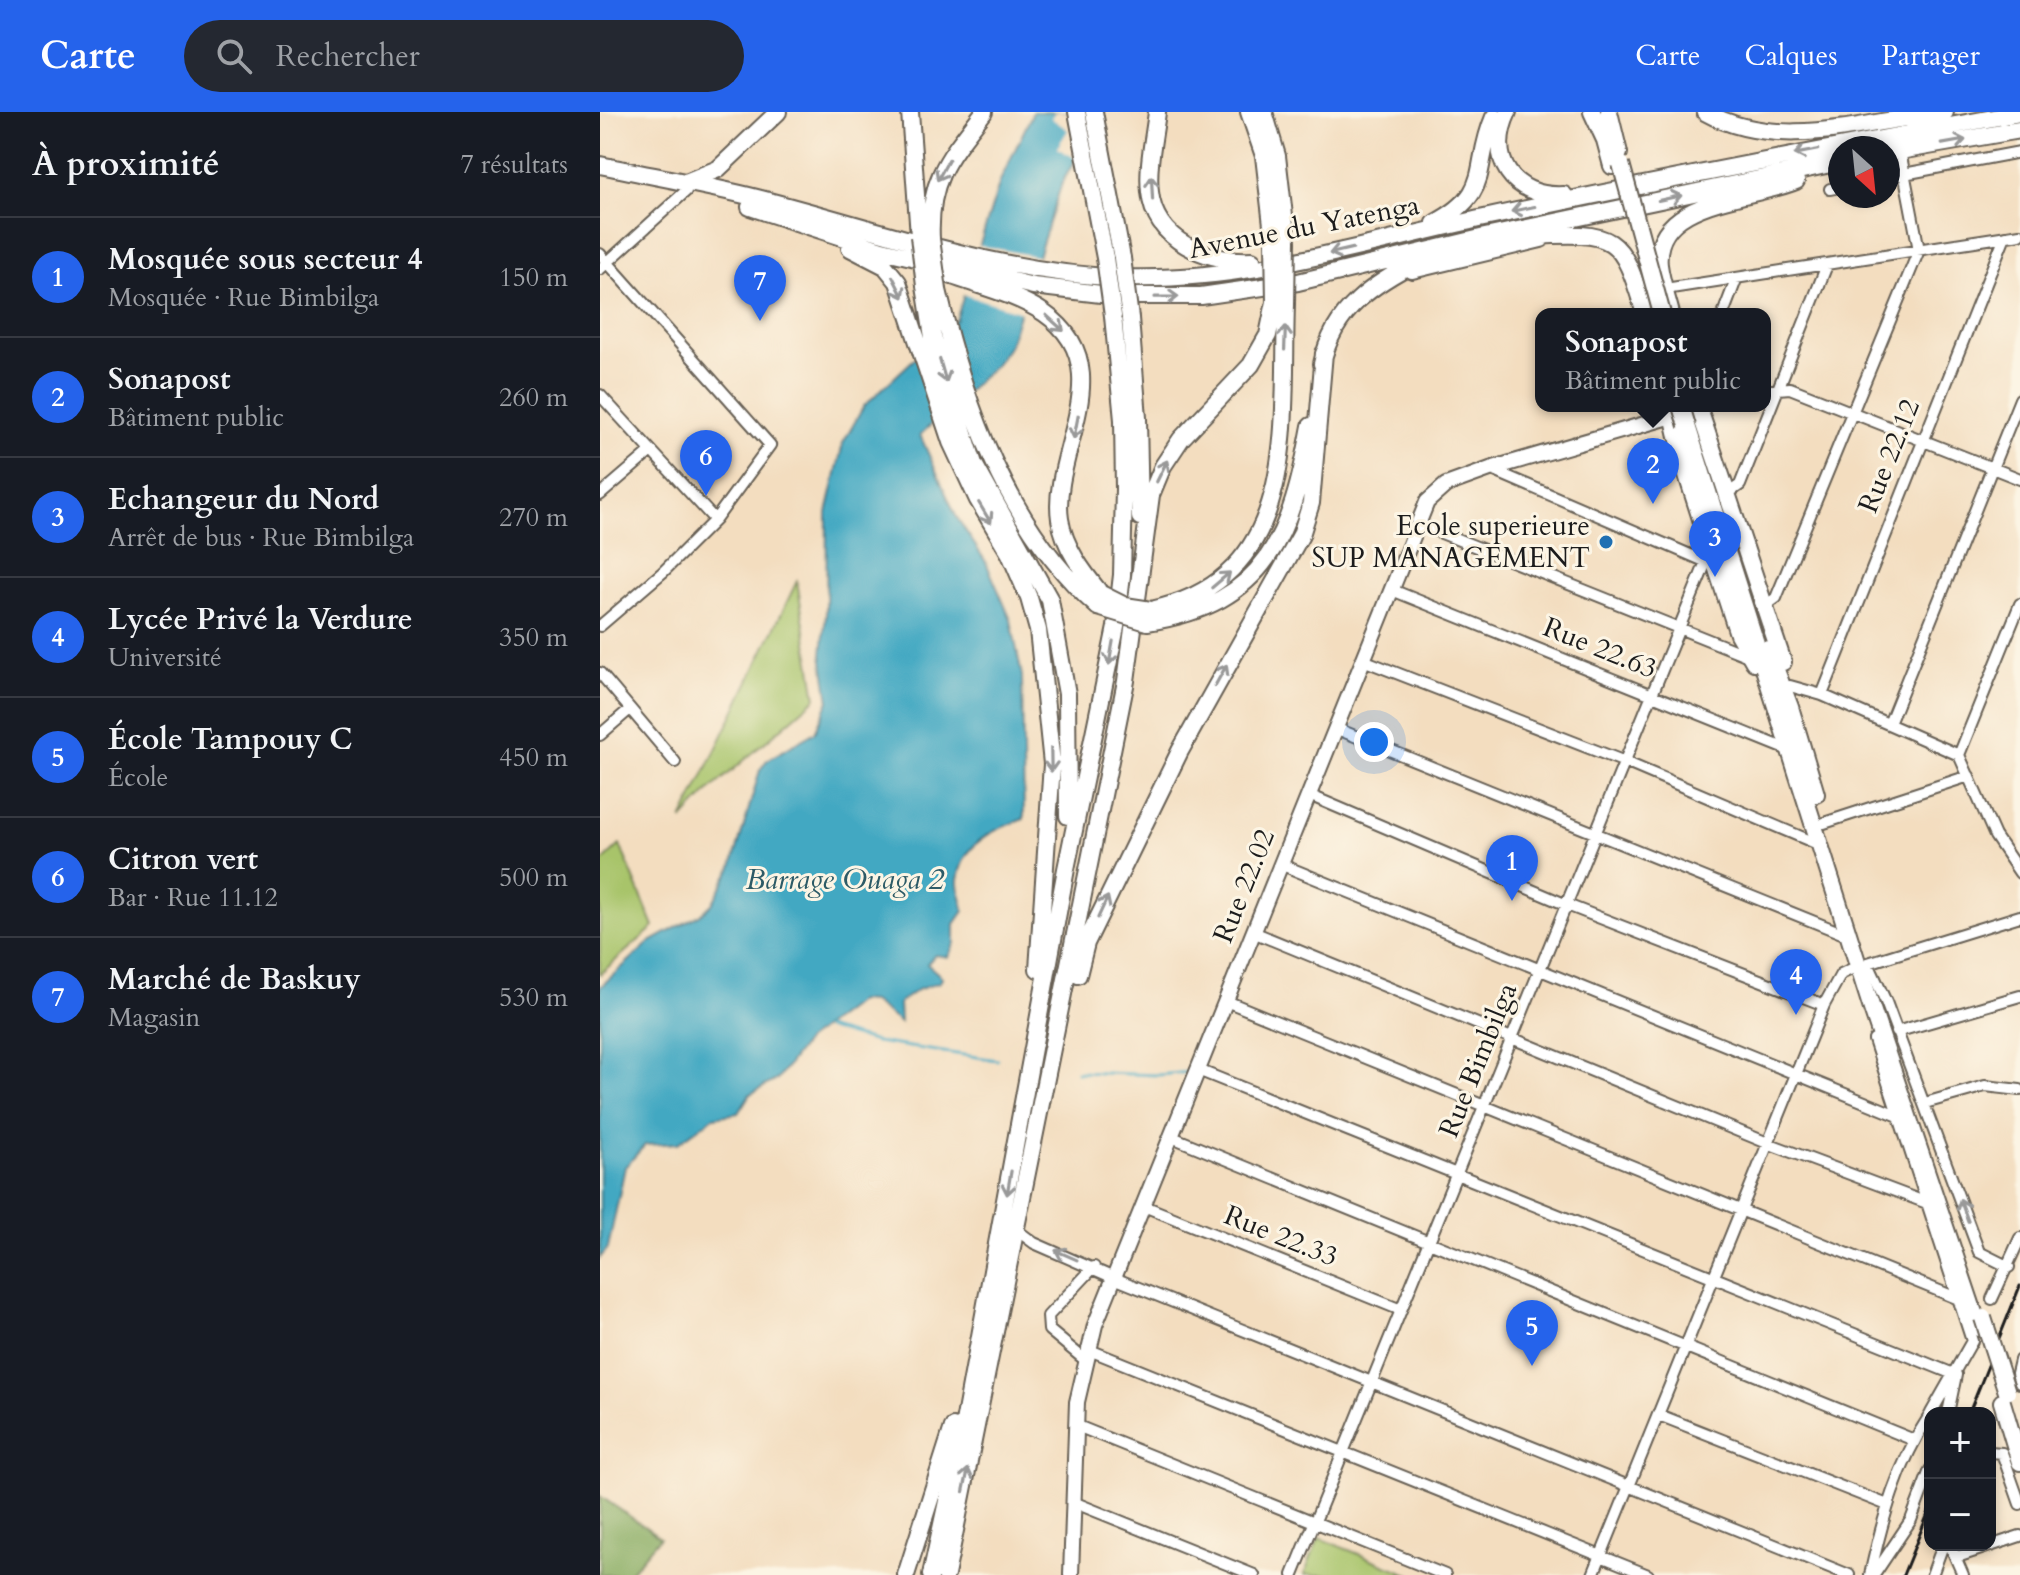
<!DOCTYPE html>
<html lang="fr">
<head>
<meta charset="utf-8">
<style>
  body { margin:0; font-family:Cardo,serif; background:#242831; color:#f1f3f6 }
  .controls { position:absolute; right:24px; bottom:24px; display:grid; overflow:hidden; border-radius:16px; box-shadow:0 4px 12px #0003 }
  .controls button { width:72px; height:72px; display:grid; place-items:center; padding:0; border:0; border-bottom:2px solid #363941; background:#171b24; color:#f1f3f6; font:40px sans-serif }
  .compass { position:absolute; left:1228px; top:24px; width:72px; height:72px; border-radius:50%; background:#171b24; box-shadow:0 4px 12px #0003; rotate:153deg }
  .you { position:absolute; left:774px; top:630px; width:28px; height:28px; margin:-20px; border:6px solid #fff; border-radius:50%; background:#1a73e8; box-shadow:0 0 0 12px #1a73e833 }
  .badge { display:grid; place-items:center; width:52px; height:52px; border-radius:50%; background:#2563eb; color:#fff; font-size:26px; font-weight:700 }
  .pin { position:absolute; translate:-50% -66px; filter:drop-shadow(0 2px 4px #0008) }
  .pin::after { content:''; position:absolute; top:42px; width:28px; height:24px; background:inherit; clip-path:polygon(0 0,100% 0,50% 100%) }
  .popup { position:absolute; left:935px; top:196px; width:236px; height:104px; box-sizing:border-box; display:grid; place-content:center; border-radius:16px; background:#171b24; filter:drop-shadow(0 2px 6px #0005); font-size:26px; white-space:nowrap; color:#9ea1a6 }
  .popup b { font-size:30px; color:#f1f3f6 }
  .popup::after { content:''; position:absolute; left:50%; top:100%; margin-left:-16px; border:16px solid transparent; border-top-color:#171b24 }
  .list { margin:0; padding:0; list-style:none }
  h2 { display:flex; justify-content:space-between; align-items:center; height:104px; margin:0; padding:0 32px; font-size:34px }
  h2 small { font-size:26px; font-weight:400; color:#9ea1a6 }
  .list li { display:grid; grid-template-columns:52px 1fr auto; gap:24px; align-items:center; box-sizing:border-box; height:120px; padding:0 32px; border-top:2px solid #363941 }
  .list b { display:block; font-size:30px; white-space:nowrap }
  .list p { margin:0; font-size:26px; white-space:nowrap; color:#9ea1a6 }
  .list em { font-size:26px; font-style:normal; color:#9ea1a6 }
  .icon { flex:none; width:44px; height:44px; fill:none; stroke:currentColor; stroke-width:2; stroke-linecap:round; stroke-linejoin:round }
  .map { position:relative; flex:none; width:1420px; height:1463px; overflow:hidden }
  header { display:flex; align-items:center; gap:48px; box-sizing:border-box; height:112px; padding:0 40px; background:#2563eb; color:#fff }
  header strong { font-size:38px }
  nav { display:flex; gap:44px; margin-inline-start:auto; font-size:28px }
  .search { width:560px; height:72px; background:#242831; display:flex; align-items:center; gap:20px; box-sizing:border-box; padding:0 28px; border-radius:44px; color:#9ea1a6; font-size:30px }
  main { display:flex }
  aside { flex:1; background:#171b24 }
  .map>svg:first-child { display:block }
  .green { fill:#a8c46b; stroke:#627044; stroke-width:2 }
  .forest { fill:#86aa5f; stroke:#51633e; stroke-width:2 }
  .water { fill:#42a8c2; stroke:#2f626f; stroke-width:2 }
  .pier { fill:#f3ddbf }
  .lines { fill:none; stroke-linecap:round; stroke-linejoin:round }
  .stream { stroke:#42a8c2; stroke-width:3 }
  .minor-casing { stroke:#676055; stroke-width:14 }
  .tertiary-casing { stroke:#676055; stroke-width:18 }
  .primary-casing { stroke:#676055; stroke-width:20 }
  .minor { stroke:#fff; stroke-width:10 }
  .tertiary { stroke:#fff; stroke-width:14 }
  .primary { stroke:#fff; stroke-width:16 }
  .rail { stroke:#1c1c1c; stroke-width:3 }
  .primary-bridge-casing { stroke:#676055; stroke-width:20; stroke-linecap:butt }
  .primary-bridge { stroke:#fff; stroke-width:16 }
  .oneway { stroke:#999 }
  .poi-dot { fill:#1f6fb2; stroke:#fcf5e5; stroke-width:3 }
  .labels { text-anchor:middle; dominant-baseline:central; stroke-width:6; stroke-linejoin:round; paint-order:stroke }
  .street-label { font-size:28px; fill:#1c1c1c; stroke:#fcf5e5 }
  .poi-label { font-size:28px; fill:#1c1c1c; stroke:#fcf5e5; text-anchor:end }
  .water-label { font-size:30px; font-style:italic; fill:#2d5b67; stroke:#fcf5e5 }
</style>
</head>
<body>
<header>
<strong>Carte</strong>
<div class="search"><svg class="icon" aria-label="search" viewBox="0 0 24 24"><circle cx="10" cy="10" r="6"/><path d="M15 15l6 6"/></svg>Rechercher</div>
<nav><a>Carte</a><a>Calques</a><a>Partager</a></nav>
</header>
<main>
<aside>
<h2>À proximité<small>7 résultats</small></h2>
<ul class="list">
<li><span class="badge">1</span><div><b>Mosquée sous secteur 4</b><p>Mosquée · Rue Bimbilga</p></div><em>150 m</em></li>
<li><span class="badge">2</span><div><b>Sonapost</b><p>Bâtiment public</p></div><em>260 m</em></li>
<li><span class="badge">3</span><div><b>Echangeur du Nord</b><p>Arrêt de bus · Rue Bimbilga</p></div><em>270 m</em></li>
<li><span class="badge">4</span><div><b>Lycée Privé la Verdure</b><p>Université</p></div><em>350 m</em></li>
<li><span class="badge">5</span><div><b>École Tampouy C</b><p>École</p></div><em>450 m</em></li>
<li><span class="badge">6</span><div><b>Citron vert</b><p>Bar · Rue 11.12</p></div><em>500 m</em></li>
<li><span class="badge">7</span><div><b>Marché de Baskuy</b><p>Magasin</p></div><em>530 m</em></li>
</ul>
</aside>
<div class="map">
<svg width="1420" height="1463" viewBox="0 0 1420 1463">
  <rect width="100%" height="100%" fill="#fcf5e5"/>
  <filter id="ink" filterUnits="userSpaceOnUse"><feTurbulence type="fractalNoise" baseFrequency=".0125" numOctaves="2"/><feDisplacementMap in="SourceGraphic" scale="16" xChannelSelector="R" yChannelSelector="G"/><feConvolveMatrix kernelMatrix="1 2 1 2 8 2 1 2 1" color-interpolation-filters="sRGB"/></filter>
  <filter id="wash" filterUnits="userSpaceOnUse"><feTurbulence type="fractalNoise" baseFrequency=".006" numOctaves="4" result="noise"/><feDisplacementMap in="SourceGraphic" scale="32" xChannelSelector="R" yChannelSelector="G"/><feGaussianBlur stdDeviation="1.8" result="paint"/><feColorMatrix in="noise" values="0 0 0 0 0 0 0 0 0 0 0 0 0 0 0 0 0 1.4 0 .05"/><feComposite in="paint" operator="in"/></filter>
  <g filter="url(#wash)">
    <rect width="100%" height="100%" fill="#f3ddbf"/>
    <path class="green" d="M197 469 216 586 111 677 82 708Z
      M20 733 54 815 0 862V752Z
      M719 1426 811 1463H704Z"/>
    <path class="forest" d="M0 1384 60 1425 28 1463H0Z"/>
    <path class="water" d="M433 0H503L462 71 409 233 395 253 320 323 356 404 386 450 411 508 422 564 424 707C393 717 363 731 358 768 357 778 364 789 364 799L355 812V831L348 845 335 843 327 852 342 865 340 870 317 878 299 891 300 911 272 890 259 889 206 929 178 967 150 982 138 1001 114 1005 78 1031 45 1033 25 1055 8 1136 0 1146V875L50 830 101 802 112 792 132 755 160 658 167 648 215 620 229 589 222 542 226 501 227 401 243 331 264 294 356 208 400 69Z"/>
    <path class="pier" d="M455 0H507L477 47 457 36 468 18 451 6Z
      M377 133 440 145 422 200 361 182Z"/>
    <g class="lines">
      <path class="stream" d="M225 916 276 930 397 948
        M477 960 558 963 590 960"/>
    </g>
  </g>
  <g filter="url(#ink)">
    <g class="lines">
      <g class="minor-casing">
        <path id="minor" d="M1288 65 1420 40
          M1230 77 1240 75
          M0 142 170 333 115 408 63 460 0 514
          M0 157 86 79
          M1065 177 1420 122
          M1123 202 1136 168
          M1165 278 1190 276 1420 367
          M0 283 115 408
          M890 357 1109 451
          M1127 382 1140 373 1227 153
          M0 383 50 340
          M819 412 1151 545
          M792 478 1191 639
          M1165 494 1176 486 1319 138 1300 39
          M763 548 1025 650 1220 733
          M0 561 75 650
          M1190 574 1222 583 1359 643 1395 724 1420 761
          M1222 583 1405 124
          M1289 612 1420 287
          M735 616 1249 824
          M0 623 30 597
          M1359 643 1420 492
          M709 683 967 793 1224 893
          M1224 711 1369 664
          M680 752 1299 1004
          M653 820 1170 1032 1327 1091
          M626 889 1359 1187
          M1296 920 1420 884
          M1274 928 1372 1229 1331 1301
          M598 958 1356 1263 1348 1301
          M1325 991 1385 974 1420 978
          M572 1025 1314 1328
          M544 1094 801 1198
          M418 1119 434 1131 514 1166 1249 1463
          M1409 1155 1379 1140 1286 890 1268 851 1420 804
          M1392 1187 1420 1126
          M487 1237 1048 1463
          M485 1248 449 1218 448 1204 494 1155
          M1420 1248 1417 1261 1420 1271
          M1059 1303 1285 1392
          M475 1313 845 1463
          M1390 1340 1402 1341 1420 1392
          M473 1390 654 1463
          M1350 1433 1363 1463
          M1357 1445 1420 1424
          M693 1463 1106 450
          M993 1463 1224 893 1241 862 1258 854 1259 858
          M1270 1463C1283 1405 1297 1353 1330 1303
          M1274 1463 1311 1408 1330 1358
          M1332 1463 1343 1433"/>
      </g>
      <g class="tertiary-casing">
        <path id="tertiary" d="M471 1463 477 1290 495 1213 827 390 846 373 890 357 1083 301"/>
      </g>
      <g class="primary-casing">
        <path id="primary" d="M310 0 319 124
          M477 0 505 146
          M494 0 522 146
          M557 0C554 25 547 55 550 80 555 130 608 150 652 148
          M649 0 664 44 674 130
          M664 0 677 44 687 129
          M908 0C886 46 912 86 964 83
          M992 0 1005 28 1012 54
          M1009 0 1019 41
          M1105 0C1178 41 1267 9 1345 0
          M1288 41 1420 18
          M0 53C52 64 105 73 157 86 280 117 397 162 526 166 647 170 767 131 884 106 1062 68 1241 34 1420 1
          M86 70 118 57 178 0
          M150 95 282 138 433 174 518 184H601L698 170 885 125 1240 50
          M835 111C894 80 872 56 894 5
          M931 124C1016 120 1021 121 1045 202
          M331 127C328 67 349 45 384 0
          M250 136 285 154 298 170 351 330 378 388 410 442 429 486 438 518 452 652 438 857
          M336 158C370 172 413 180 444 201 523 255 450 341 460 407 464 435 483 460 501 482
          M812 158 941 127
          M325 174 333 225 374 352 450 488 467 582 468 704
          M338 178C365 293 406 414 498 495
          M1071 202C1067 186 1061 169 1059 153 1052 86 1154 87 1196 69
          M530 206 538 306 540 405
          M722 252C733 197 775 171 820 148
          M1071 294 1087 363 1116 454 1138 522 1154 550
          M1098 294 1183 550
          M1087 314 1272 897 1379 1216
          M551 498C702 466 682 314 686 192
          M547 510C668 492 691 422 711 314
          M1168 537 1190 595 1216 682
          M478 863 486 831 580 639 701 423 711 391 724 241
          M1402 1290 1420 1350
          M306 1463 353 1315
          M331 1463 364 1311 466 757 516 515 522 463 524 377 523 308 513 204
          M346 1463 526 569 551 383 563 354 581 327 651 253 668 223 675 190"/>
      </g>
      <use href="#minor" class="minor"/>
      <use href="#tertiary" class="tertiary"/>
      <use href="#primary" class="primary"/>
      <path class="rail" d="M1369 1301 1420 1174
        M1303 1463 1330 1397"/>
      <g class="primary-bridge-casing">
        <path id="primary-bridge" d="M1021 52 1062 202
          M319 124 325 174
          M331 127 338 178
          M674 130 675 190
          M505 146 513 204
          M522 146 530 206
          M686 192 687 129
          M1081 294 1087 314
          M501 482 525 494 551 498
          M498 495 547 510
          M1383 1206 1407 1280"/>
      </g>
      <use href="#primary-bridge" class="primary-bridge"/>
    </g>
    <defs><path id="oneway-shaft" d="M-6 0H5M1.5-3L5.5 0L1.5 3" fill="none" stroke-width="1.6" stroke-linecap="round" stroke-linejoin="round" transform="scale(2)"/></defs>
    <g class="oneway">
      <use href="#oneway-shaft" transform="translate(1354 30) rotate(-10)"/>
      <use href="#oneway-shaft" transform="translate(1206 40) rotate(169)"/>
      <use href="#oneway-shaft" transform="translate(343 58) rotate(119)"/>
      <use href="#oneway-shaft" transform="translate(552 76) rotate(-93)"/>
      <use href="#oneway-shaft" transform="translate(1070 86) rotate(-12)"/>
      <use href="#oneway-shaft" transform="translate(923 97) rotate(168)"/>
      <use href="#oneway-shaft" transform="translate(741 139) rotate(167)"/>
      <use href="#oneway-shaft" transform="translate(298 175) rotate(63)"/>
      <use href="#oneway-shaft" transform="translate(567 185) rotate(-1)"/>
      <use href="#oneway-shaft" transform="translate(455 211) rotate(42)"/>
      <use href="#oneway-shaft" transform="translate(685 226) rotate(-88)"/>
      <use href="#oneway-shaft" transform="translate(343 259) rotate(74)"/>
      <use href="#oneway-shaft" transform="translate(476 315) rotate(101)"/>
      <use href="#oneway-shaft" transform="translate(562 359) rotate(-64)"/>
      <use href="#oneway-shaft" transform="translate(385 401) rotate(59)"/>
      <use href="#oneway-shaft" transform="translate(621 468) rotate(-40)"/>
      <use href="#oneway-shaft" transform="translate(511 541) rotate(100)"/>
      <use href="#oneway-shaft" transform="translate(621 563) rotate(-61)"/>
      <use href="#oneway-shaft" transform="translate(451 648) rotate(89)"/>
      <use href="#oneway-shaft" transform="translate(503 795) rotate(-65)"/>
      <use href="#oneway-shaft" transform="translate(409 1071) rotate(100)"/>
      <use href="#oneway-shaft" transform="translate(1364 1098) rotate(-110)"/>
      <use href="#oneway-shaft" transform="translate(466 1143) rotate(-156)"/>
      <use href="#oneway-shaft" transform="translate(366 1368) rotate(-78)"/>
    </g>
  </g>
  <circle class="poi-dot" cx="1006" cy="430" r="8"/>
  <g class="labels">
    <g class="street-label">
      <text transform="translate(704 115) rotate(-11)">Avenue du Yatenga</text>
      <text transform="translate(1289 344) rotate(-68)">Rue 22.12</text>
      <text transform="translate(1000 536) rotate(22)">Rue 22.63</text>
      <text transform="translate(644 774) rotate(-68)">Rue 22.02</text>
      <text transform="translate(878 948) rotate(-68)">Rue Bimbilga</text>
      <text transform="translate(681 1124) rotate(22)">Rue 22.33</text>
    </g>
    <g class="poi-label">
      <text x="990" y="414">Ecole superieure<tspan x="990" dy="32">SUP MANAGEMENT</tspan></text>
    </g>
    <g class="water-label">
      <text x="245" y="767">Barrage Ouaga 2</text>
    </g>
  </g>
</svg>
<div class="controls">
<button>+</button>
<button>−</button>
</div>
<svg class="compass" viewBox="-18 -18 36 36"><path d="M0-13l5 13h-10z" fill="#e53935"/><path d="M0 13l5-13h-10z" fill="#9ea1a6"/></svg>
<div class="you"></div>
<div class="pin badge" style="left:912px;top:789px">1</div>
<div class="pin badge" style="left:1053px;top:392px">2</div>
<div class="popup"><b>Sonapost</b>Bâtiment public</div>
<div class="pin badge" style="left:1115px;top:465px">3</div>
<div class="pin badge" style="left:1196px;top:903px">4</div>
<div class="pin badge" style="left:932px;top:1254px">5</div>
<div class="pin badge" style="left:106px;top:384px">6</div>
<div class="pin badge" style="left:160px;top:209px">7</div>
</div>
</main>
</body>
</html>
